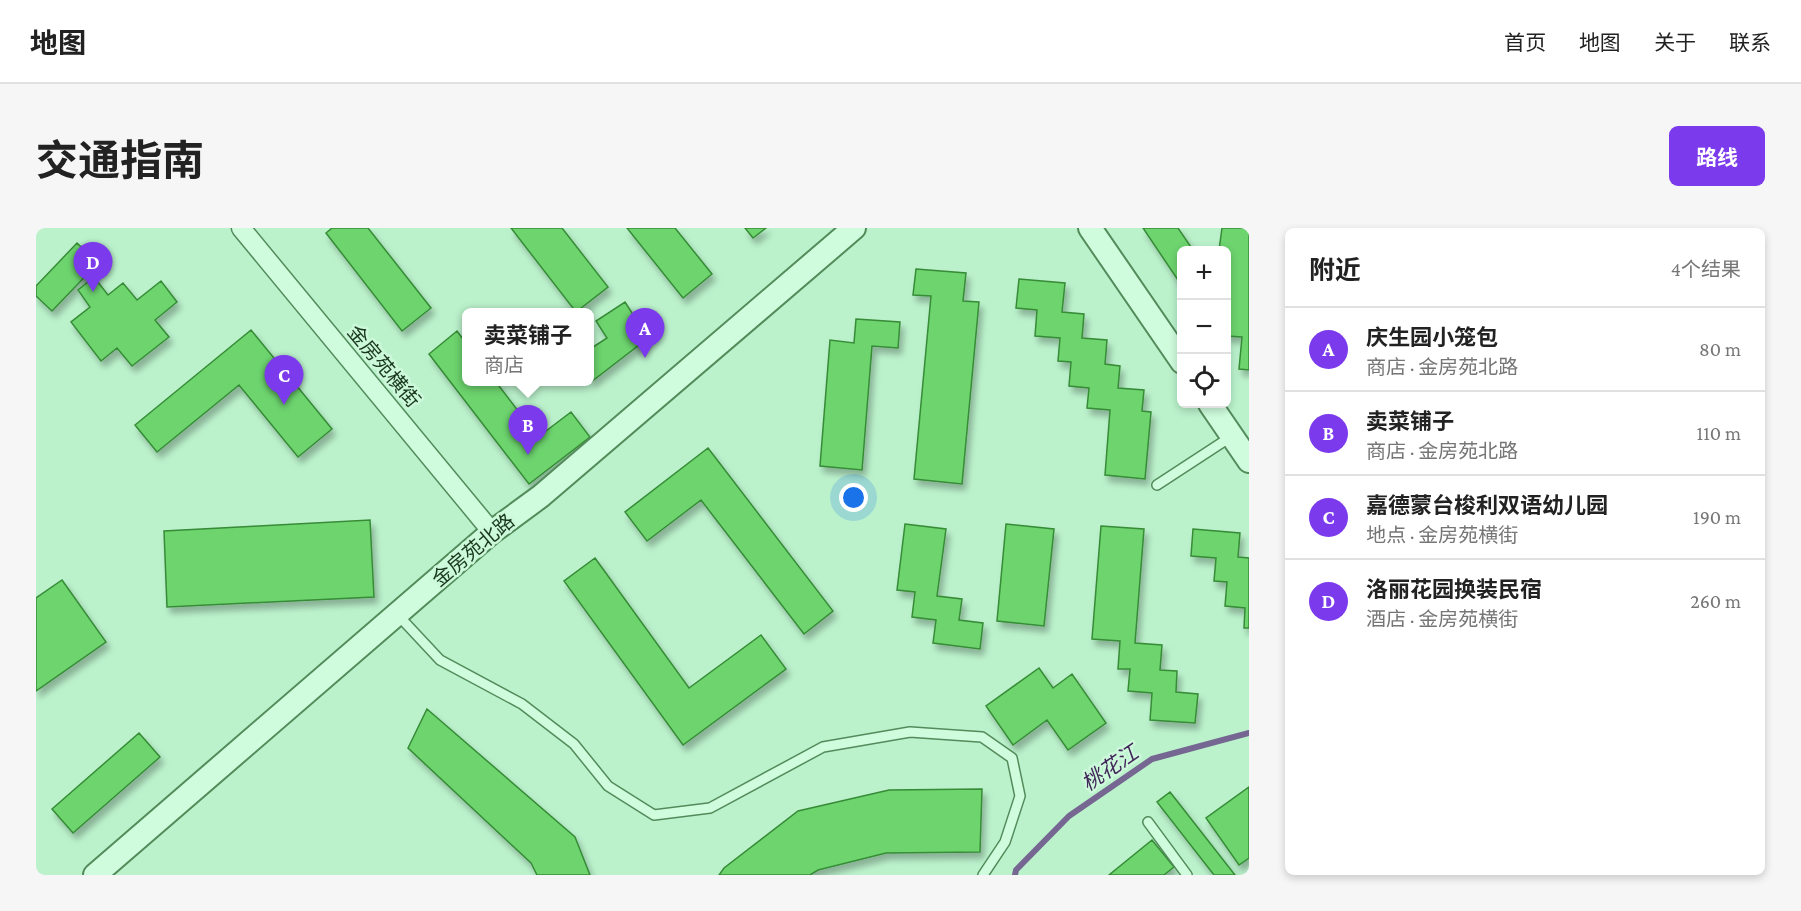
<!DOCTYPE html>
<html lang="zh">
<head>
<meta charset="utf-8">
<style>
  body { margin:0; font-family:"Crimson Pro","Noto Sans SC",serif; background:#f6f6f6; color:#222 }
  .controls { position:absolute; right:18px; top:18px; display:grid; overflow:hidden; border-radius:9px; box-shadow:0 3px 9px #0003 }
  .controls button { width:54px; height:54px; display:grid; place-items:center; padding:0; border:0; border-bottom:2px solid #e0e0e0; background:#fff; color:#222; font:30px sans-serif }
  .you { position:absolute; left:818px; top:270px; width:21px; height:21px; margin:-15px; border:4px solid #fff; border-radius:50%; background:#1a73e8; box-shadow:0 0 0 9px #1a73e833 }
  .badge { display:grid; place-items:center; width:39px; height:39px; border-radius:50%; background:#7c3aed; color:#fff; font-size:20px; font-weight:700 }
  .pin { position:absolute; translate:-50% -50px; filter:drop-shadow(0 2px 3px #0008) }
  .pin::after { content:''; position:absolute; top:32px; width:21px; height:18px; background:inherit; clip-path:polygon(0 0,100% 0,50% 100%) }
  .popup { position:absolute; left:426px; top:80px; width:132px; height:78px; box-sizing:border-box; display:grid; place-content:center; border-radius:9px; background:#fff; filter:drop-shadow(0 2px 4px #0005); font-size:20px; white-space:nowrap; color:#767676 }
  .popup b { font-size:22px; color:#222 }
  .popup::after { content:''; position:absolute; left:50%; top:100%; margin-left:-12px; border:12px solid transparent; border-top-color:#fff }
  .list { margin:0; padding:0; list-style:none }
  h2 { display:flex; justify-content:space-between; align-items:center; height:78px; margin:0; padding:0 24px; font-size:26px }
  h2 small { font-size:20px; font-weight:400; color:#767676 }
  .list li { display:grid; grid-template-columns:39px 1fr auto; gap:18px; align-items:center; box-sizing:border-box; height:84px; padding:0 24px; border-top:2px solid #e0e0e0 }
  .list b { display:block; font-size:22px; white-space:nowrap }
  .list p { margin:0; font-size:20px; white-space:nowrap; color:#767676 }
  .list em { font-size:20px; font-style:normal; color:#767676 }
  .icon { flex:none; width:33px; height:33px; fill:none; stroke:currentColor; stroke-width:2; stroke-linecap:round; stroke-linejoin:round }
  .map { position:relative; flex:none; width:1213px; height:647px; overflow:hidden; border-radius:9px }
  header { display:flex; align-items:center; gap:36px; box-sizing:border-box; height:84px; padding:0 30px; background:#fff; border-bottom:2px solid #e0e0e0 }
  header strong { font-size:28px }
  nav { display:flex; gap:33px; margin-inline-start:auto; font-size:21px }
  .intro { display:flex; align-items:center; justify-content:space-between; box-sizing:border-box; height:144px; padding:0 36px }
  h1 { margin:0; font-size:42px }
  .button { padding:15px 27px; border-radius:9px; background:#7c3aed; color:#fff; font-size:21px; font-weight:700 }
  main { display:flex; gap:36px; padding:0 36px }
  aside { flex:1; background:#fff; border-radius:9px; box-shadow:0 3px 9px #0003 }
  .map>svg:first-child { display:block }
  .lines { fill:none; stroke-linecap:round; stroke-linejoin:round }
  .stream { stroke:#756791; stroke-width:6 }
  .building { fill:#6dd46e; stroke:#378c37; stroke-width:1.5; filter:url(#shadow) }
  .service-casing { stroke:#538b5b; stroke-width:12 }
  .minor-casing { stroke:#538b5b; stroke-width:21 }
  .tertiary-casing { stroke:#538b5b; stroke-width:26 }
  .service { stroke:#cffcdd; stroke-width:9 }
  .minor { stroke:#cffcdd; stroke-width:18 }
  .tertiary { stroke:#cffcdd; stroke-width:22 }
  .labels { text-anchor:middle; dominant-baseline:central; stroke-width:5; stroke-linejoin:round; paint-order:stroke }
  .street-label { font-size:20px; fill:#1a381c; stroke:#ccf9da }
  .water-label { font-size:21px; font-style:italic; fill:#42275a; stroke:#ccf9da }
</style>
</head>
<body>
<header>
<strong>地图</strong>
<nav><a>首页</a><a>地图</a><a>关于</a><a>联系</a></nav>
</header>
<div class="intro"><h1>交通指南</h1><a class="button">路线</a></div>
<main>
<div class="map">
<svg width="1213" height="647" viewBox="0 0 1213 647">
  <defs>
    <filter id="shadow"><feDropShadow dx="3.5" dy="6" stdDeviation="3" flood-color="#0004"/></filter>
  </defs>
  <rect width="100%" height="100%" fill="#bbf2cc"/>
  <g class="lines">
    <path class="stream" d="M979 647 980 642 1033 588 1116 531 1213 505"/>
  </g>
  <path class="building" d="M296 0H332L395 80 366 103 290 5Z
    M475 0H526L572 59 540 84Z
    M591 0H639L676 46 647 70Z
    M709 0H730L717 10Z
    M1107 0H1142L1157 22H1146V54L1144 55Z
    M1186 0H1213V142L1203 141 1206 109 1190 108V22H1183Z
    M41 15 62 35 16 83 0 68V58Z
    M880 41 930 45 927 73 943 74 926 256 878 251 895 68 877 67Z
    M58 49 72 67 87 55 101 72 125 53 141 74 119 92 133 109 96 138 81 120 65 133 35 94 54 79 42 62Z
    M983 51 1029 55 1026 84 1048 86 1046 110 1071 112 1069 136 1084 138 1082 160 1108 162 1106 183 1115 184 1109 251 1069 247 1074 182 1051 180 1053 160 1033 158 1035 134 1022 133 1024 110 999 108 1001 82 980 80Z
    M589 74 612 110 555 154 554 121 571 110 560 93Z
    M820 91 864 94 862 120 836 118 826 242 784 238 794 112 818 115Z
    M215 102 296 201 262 229 203 157 121 224 99 197Z
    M421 103 430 115V154H460L502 209 535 184 554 209 493 256 393 126Z
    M672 220 797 383 768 406 665 272 611 313 589 284Z
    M334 292 338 369 131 379 128 303Z
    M869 296 910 301 901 368 926 371 923 392 947 395 944 421 897 415 900 392 876 389 879 364 861 362Z
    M970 296 1018 301 1008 398 961 393Z
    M1065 298 1108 301 1099 415 1126 417 1124 442 1141 443 1140 464 1162 466 1159 495 1114 492 1116 465 1092 463 1094 441H1082L1084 413 1056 411Z
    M1157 301 1204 305 1202 329 1213 330V400H1208L1209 380 1189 378 1191 354 1178 353 1180 330 1155 328Z
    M559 330 653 460 725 407 750 441 647 517 528 353Z
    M26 352 70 414 0 463V370Z
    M1003 440 1017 460 1036 446 1070 495 1032 522 1011 492 977 517 950 478Z
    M391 481 539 609 554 647H501L495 635 372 520Z
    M103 505 124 529 37 605 16 581Z
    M1213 559V630L1203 637 1170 590Z
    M946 561 944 624 850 625 782 642 774 647H683L688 640 762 583 853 562Z
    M1134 564 1199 647H1178L1121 574Z
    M1116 612 1138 639 1128 647H1073Z"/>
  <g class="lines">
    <g class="service-casing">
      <path id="service" d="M1121 257 1196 208
        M361 386 404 432 486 476 538 516 572 558 618 587 674 580 787 519 874 504 946 509 976 530 984 568 969 614 947 647
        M1112 594 1151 647"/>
    </g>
    <g class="minor-casing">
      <path id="minor" d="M205 0 456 304"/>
    </g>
    <g class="tertiary-casing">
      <path id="tertiary" d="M1054 0 1146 134
        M1174 176 1213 233
        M59 647 456 304 505 268 818 0"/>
    </g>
    <use href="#service" class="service"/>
    <use href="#minor" class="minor"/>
    <use href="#tertiary" class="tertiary"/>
  </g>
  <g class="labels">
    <g class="street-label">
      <text transform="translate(348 138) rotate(50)">金房苑横街</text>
      <text transform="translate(437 322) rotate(-40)">金房苑北路</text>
    </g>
    <g class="water-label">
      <text transform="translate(1074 540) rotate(-34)">桃花江</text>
    </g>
  </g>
</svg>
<div class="controls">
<button>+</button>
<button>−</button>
<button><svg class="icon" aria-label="locate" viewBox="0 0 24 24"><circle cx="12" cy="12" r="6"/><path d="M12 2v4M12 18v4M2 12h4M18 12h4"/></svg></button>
</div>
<div class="you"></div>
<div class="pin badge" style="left:609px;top:130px">A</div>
<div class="pin badge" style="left:492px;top:227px">B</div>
<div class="popup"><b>卖菜铺子</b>商店</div>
<div class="pin badge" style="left:248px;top:177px">C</div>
<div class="pin badge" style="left:57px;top:64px">D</div>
</div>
<aside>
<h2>附近<small>4个结果</small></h2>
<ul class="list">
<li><span class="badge">A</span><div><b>庆生园小笼包</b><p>商店 · 金房苑北路</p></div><em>80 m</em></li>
<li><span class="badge">B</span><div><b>卖菜铺子</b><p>商店 · 金房苑北路</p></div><em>110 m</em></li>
<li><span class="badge">C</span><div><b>嘉德蒙台梭利双语幼儿园</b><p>地点 · 金房苑横街</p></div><em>190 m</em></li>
<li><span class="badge">D</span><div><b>洛丽花园换装民宿</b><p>酒店 · 金房苑横街</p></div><em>260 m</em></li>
</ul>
</aside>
</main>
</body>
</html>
